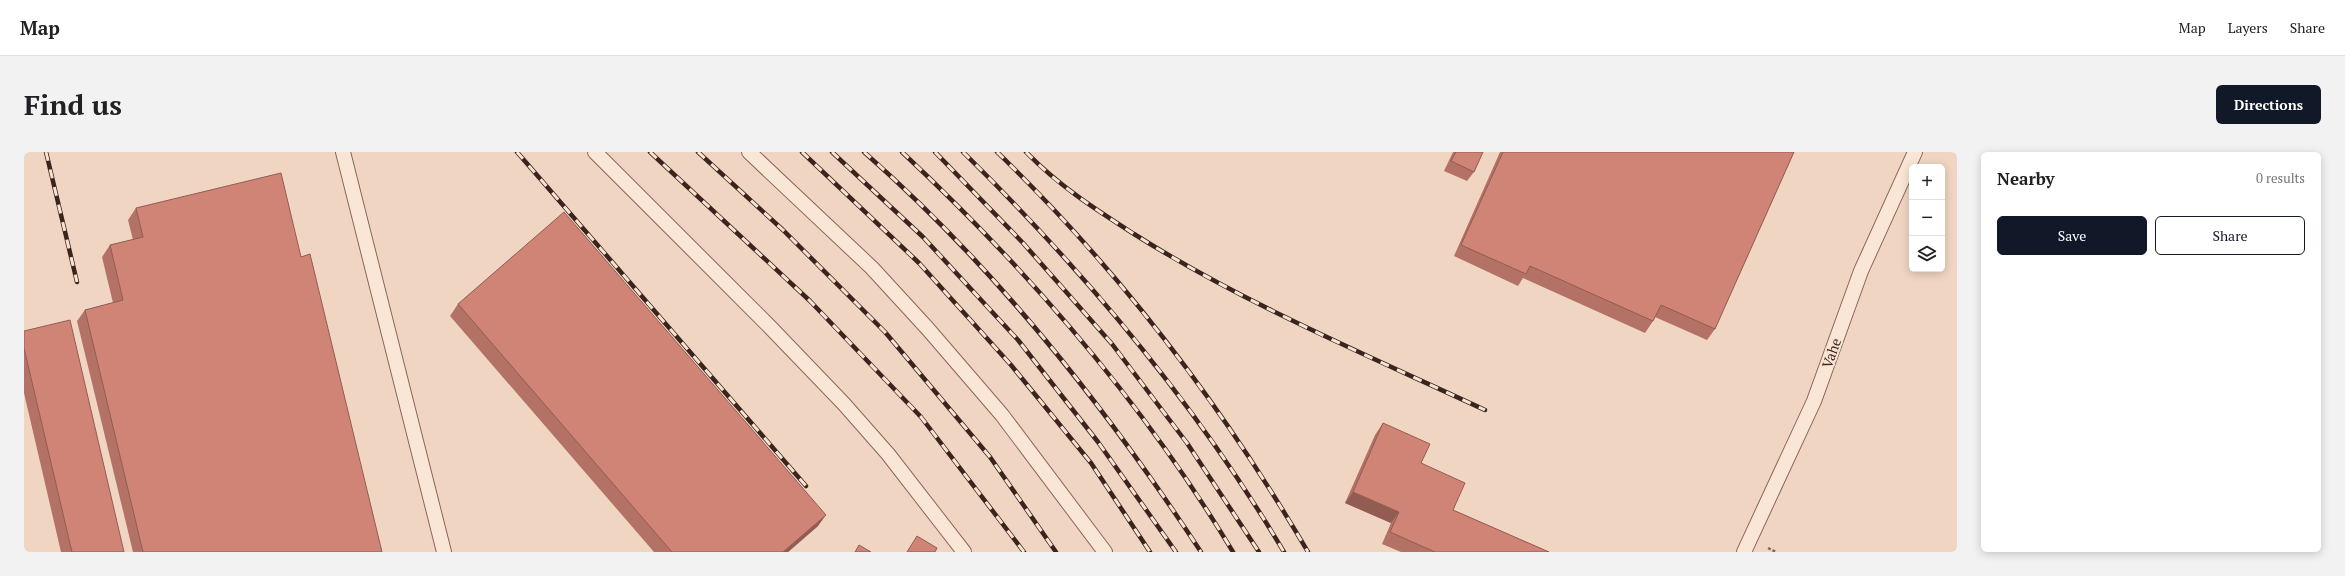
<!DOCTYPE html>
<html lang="en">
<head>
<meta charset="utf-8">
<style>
  body { margin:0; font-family:"PT Serif",serif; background:#f2f2f2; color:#202124 }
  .controls { position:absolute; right:12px; top:12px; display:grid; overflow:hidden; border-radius:6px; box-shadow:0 2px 10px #0003 }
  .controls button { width:36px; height:36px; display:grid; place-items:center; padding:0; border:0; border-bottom:1px solid #e0e0e0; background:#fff; color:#202124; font:20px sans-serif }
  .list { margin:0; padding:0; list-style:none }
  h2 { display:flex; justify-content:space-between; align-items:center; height:52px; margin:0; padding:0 16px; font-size:17px }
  h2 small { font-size:13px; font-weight:400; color:#757577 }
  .actions { display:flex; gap:8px; padding:12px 16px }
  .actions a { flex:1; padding:9px 0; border:1px solid #111827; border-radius:6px; text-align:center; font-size:14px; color:#111827 }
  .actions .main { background:#111827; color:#fff }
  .icon { flex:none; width:22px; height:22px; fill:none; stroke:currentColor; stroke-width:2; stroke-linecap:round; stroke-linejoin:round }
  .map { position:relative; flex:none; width:1933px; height:400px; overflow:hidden; border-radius:6px }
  header { display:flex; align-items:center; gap:24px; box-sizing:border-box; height:56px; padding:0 20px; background:#fff; border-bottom:1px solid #e0e0e0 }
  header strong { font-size:19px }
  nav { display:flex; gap:22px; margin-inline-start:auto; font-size:14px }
  .intro { display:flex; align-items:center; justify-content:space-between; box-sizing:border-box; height:96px; padding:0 24px }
  h1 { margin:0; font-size:28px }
  .button { padding:10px 18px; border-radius:6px; background:#111827; color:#fff; font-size:14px; font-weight:700 }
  main { display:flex; gap:24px; padding:0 24px }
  aside { flex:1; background:#fff; border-radius:6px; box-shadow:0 2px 10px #0003 }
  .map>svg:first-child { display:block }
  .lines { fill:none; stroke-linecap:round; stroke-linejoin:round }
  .service-casing { stroke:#8b6658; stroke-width:16 }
  .path { stroke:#8b6658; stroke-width:2.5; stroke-dasharray:3 2; stroke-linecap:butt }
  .service { stroke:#fae6d6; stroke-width:14 }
  .rail-casing { stroke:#3a241d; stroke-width:4.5 }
  .rail { stroke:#f7e3d2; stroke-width:3; stroke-dasharray:9; stroke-linecap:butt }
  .wall { fill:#b37265 }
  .shaded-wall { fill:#925c53 }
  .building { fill:#d08476; stroke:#925c53 }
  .labels { text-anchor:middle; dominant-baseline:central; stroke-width:4; stroke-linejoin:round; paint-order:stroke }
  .street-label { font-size:14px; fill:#3a241d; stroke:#f7e3d2 }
</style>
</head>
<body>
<header>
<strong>Map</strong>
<nav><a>Map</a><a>Layers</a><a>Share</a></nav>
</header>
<div class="intro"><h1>Find us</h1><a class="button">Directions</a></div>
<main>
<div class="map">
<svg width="1933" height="400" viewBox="0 0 1933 400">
  <rect width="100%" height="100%" fill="#f0d6c2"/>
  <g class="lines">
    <g class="service-casing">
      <path id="service" d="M319 0 420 400
        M571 0 746 175 820 252 864 302 940 400
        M725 0 848 116 904 177 978 263 1081 400
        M1720 400 1790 249 1837 119 1891 0"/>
    </g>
    <path class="path" d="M1744 396 1752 400"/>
    <use href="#service" class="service"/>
    <g class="rail-casing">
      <path id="rail" d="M22 0 53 130
        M493 0 782 334
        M626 0 786 149 897 265 1000 400
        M674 0 759 78 861 180 966 305 1032 400
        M778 0 895 111 987 213 1067 311 1126 400
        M808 0 899 85 994 188 1074 290 1152 400
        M840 0C972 116 1081 254 1177 400
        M878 0C1004 118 1120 252 1209 400
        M911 0 999 91 1088 192 1163 291 1235 400
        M939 0C1061 120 1172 252 1260 400
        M973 0C1094 117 1199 255 1284 400
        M1002 0C1035 34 1071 57 1110 82 1221 152 1343 203 1461 258"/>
    </g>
    <use href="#rail" class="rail"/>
  </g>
  <path class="wall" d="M1429 0H1459L1450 20 1443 29 1420 19Z
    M1476 0H1770L1691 177 1683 188 1631 165 1629 169 1621 181 1499 126 1494 134 1430 104Z
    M112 56 277 105 358 400H109L53 169 61 158 89 151 78 105 86 93 109 88 104 68Z
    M434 152 794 374 764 400H630L426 164Z
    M0 179 100 400H37L0 241Z
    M1359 271 1397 311 1429 358 1525 400H1377L1358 392 1367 371 1321 351 1351 283Z"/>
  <path class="shaded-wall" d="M1329 340 1375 360 1367 371 1321 351Z
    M802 363 794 374 764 400H759Z"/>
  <path class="building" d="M1432 0H1459L1450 20 1427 9Z
    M1479 0H1770L1691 177 1637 153 1629 169 1506 114 1502 122 1437 93Z
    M257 21 277 105 286 102 358 400H119L61 158 99 148 86 93 119 85 112 56Z
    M540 60 802 363 759 400H648L434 152Z
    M46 168 100 400H48L0 196V179Z
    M1359 271 1406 292 1397 311 1441 331 1429 358 1525 400H1411L1366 380 1375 360 1329 340Z
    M893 384 913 396 911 400H883Z
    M835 393 847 400H831Z"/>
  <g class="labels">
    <g class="street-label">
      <text transform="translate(1807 201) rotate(-70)">Vahe</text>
    </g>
  </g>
</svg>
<div class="controls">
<button>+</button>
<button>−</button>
<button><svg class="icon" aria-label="layers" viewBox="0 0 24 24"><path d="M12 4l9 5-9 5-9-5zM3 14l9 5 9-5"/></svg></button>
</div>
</div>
<aside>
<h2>Nearby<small>0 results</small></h2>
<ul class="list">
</ul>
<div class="actions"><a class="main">Save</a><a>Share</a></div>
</aside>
</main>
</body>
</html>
